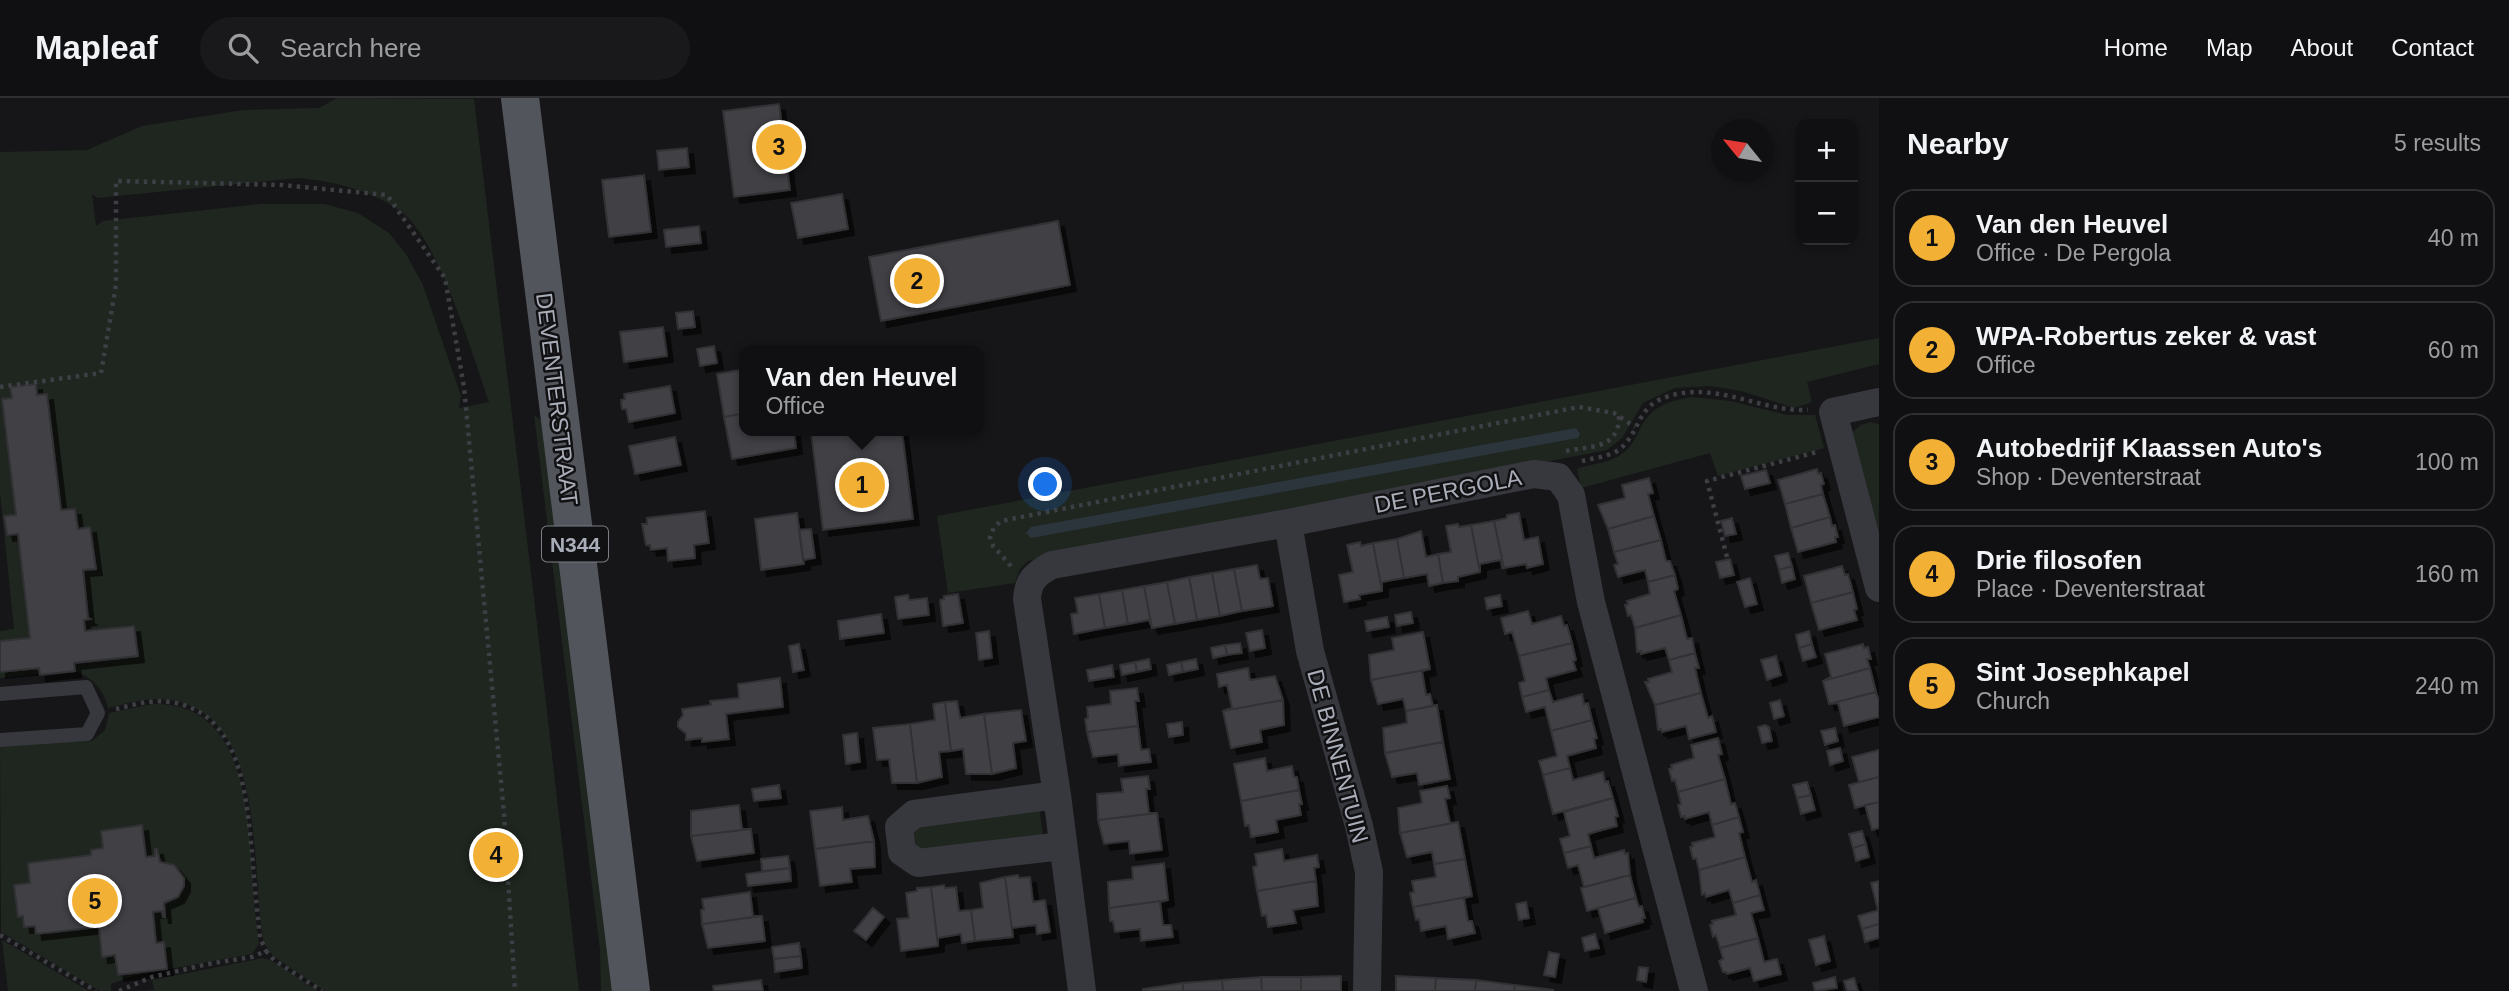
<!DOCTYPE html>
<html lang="en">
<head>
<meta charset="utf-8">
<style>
  body { margin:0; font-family:Helvetica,sans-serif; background:#19191b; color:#f1f3f6 }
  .controls { position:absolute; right:21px; top:21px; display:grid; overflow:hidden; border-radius:14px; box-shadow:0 4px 10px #0003 }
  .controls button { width:63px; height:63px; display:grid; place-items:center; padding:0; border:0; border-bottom:2px solid #303032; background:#101012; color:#f1f3f6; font:35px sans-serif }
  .compass { position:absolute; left:1711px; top:21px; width:63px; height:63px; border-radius:50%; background:#101012; box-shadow:0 4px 10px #0003; rotate:300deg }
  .you { position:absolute; left:1046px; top:387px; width:24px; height:24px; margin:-18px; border:5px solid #fff; border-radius:50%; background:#1a73e8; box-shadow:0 0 0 10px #1a73e833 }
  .badge { display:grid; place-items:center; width:46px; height:46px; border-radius:50%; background:#f2b134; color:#111; font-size:23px; font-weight:700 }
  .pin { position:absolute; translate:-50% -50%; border:4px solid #fff; box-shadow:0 2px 7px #0006 }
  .popup { position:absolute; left:739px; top:247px; width:245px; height:91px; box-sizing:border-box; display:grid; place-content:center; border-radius:14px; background:#101012; filter:drop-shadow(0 2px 5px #0005); font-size:23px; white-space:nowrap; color:#9c9d9f }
  .popup b { font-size:26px; color:#f1f3f6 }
  .popup::after { content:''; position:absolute; left:50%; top:100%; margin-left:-14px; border:14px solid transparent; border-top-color:#101012 }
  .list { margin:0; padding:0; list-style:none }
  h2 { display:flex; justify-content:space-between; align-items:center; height:91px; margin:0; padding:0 28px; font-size:30px }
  h2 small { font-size:23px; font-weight:400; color:#9c9d9f }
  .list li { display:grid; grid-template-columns:46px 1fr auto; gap:21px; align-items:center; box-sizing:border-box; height:98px; margin:0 14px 14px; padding:0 14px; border:2px solid #303032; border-radius:21px }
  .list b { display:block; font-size:26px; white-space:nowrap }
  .list p { margin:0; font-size:23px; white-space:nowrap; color:#9c9d9f }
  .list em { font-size:23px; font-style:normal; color:#9c9d9f }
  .icon { flex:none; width:38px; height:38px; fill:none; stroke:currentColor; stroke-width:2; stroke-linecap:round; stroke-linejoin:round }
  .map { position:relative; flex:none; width:1879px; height:893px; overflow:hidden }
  header { display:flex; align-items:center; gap:42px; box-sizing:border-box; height:98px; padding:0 35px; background:#101012; border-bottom:2px solid #303032 }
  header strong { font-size:33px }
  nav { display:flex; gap:38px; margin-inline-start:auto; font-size:24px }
  .search { width:490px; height:63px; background:#19191b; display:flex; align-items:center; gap:18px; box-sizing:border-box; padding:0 24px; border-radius:38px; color:#9c9d9f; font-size:26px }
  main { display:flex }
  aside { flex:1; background:#101012 }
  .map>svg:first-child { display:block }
  .green { fill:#1e261f; fill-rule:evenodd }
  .water { fill:#2c353c }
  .building { fill:#404145; stroke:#303034; stroke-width:2; filter:url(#shadow) }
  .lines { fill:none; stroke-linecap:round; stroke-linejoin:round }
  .path { stroke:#3d3f44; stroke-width:4.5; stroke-dasharray:3.5 5; stroke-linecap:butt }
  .lane { stroke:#37383d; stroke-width:14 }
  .street { stroke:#37383d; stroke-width:28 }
  .primary { stroke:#53555c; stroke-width:38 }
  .labels { text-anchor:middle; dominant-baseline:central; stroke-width:5; stroke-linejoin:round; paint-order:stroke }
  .shield { fill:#111113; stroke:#7b7e86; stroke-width:2 }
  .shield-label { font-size:21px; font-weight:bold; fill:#a8adb8 }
  .street-label { font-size:23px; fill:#a8adb8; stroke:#111113 }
</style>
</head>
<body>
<header>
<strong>Mapleaf</strong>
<div class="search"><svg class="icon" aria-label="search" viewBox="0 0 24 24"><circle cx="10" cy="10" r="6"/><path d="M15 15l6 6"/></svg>Search here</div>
<nav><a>Home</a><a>Map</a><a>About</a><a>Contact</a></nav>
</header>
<main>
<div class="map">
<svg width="1879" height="893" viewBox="0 0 1879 893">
  <defs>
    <filter id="shadow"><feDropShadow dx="6" dy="6" stdDeviation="0" flood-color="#0009"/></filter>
  </defs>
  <rect width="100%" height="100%" fill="#161618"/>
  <path class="green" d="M337 0 474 1 534 500 579 893H325L273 858 264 845C249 770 270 608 161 601 143 600 125 606 108 610 104 592 93 580 75 573L0 580V533L14 531 0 394V54L87 52 142 28 243 12 319 10ZM299 80C336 84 376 93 405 117 440 147 473 258 489 304L459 310 461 298 423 187 406 156 389 135 358 115 324 106H260L103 123 96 128 92 96 97 100Z
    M1879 240V266L1807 284 1812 304 1794 310 1741 293 1710 288 1675 290 1643 305 1622 340 1607 352 1028 463 1020 471 1015 485 948 495 937 418Z
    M1692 299 1730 303 1787 317H1815L1824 350 1718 378 1710 355 1581 390 1577 371C1591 365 1610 366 1623 355 1631 349 1635 341 1639 333 1650 309 1667 303 1692 299Z
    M534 317 544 324 614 893H601L600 852Z
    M1870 324 1879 326V456L1852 334 1861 327Z
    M152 606C267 602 245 770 259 846L252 856 136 877 111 886V893H100L1 834 0 646 92 643 105 632 109 615Z
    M1039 708 1043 737 911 753 912 725Z
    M2 842 89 893H8Z
    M263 860 271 862 318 893H145L154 892 152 882Z"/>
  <path class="water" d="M1576 330 1580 336 1578 340 1031 440 1026 435 1031 429Z"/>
  <path class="building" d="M779 6 790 92 734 99 723 13Z
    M687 50 689 69 659 72 657 53Z
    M644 77 651 134 609 139 602 82Z
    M842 96 848 131 798 140 791 105Z
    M1058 123 1070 187 881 223 869 159Z
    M699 128 701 145 666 149 664 132Z
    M693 213 695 229 678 231 676 215Z
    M663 229 667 258 624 264 620 234Z
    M714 248 717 265 700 268 697 251Z
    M745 271V315L724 319 717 276Z
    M36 286 37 297 47 296 61 412 75 411 78 431 90 429 96 471 83 472 88 520 90 521 84 522 85 533 134 528 138 558 74 565 75 573 40 577 39 570 0 574V543L30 540 18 436 7 437 4 418 16 417 2 301 12 300 10 289Z
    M670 288 675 315 629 324 626 311H622L621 302 625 301 624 296Z
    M745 315V333H794L796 350 732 361 724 319Z
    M811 333H902L913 421 823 432Z
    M675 339 681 367 635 376 629 348Z
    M1817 371 1818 376 1821 375 1824 386 1821 387 1823 396 1785 406 1778 382Z
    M1766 372 1770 385 1745 391 1741 378Z
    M1649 380 1653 395 1648 396 1654 418 1608 431 1598 407 1625 400 1622 387Z
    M1823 396 1830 419 1791 430 1785 406Z
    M705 413 709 445 694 447 695 460 668 463 667 450 651 452 650 447H646L642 426H647V420Z
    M797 415 804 466 761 472 755 421Z
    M1519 415 1524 442 1538 439 1543 466 1527 470 1526 466 1504 470 1494 423 1507 420V417Z
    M1654 418 1661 442 1614 454 1608 431Z
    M1830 419 1832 428 1835 427 1838 439H1835L1836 444 1798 454 1791 430Z
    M1732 420 1736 436 1725 438 1721 423Z
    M1494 423 1504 470H1502L1501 462 1480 466V474L1471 427Z
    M1458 426 1459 429 1471 427 1480 474 1458 479V483L1443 485 1438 456 1451 454 1446 428Z
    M811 431 815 460 803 462 799 432Z
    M1421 433 1426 459 1438 456 1443 485 1429 488 1427 476 1404 480 1397 441Z
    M1397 441 1404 480 1382 484V493L1373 445Z
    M1661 442 1666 463H1670L1675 477 1648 484 1645 472 1618 479 1614 467 1618 466 1614 454Z
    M1360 444 1361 448 1373 445 1382 493 1359 497 1360 501 1344 504 1339 477 1353 474 1347 447Z
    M1788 455 1792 468 1779 472 1775 458Z
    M1730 461 1734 477 1720 480 1716 464Z
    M1257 467 1260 481 1268 480 1273 508 1242 513 1234 471Z
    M1792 468 1795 481 1782 485 1779 472Z
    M1842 468 1845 477 1848 476 1853 494 1811 505 1804 478Z
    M1234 471 1242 513 1220 518 1212 475Z
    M1212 475 1220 518 1197 522 1189 479Z
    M1675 477 1678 491 1674 493 1681 517 1635 530 1631 517 1628 518 1625 507 1628 506 1627 503 1650 496 1648 484Z
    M1189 479 1197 522 1175 526 1167 484Z
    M1750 480 1757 506 1745 509 1737 484Z
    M1167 484 1175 526 1152 530 1144 488Z
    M1144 488 1152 530 1149 522 1128 526 1122 492Z
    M1122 492 1128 526 1105 530 1099 496Z
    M1853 494 1857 511 1854 512 1857 522 1819 532 1811 505Z
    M958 496 963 525 943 528 940 502 944 501V498Z
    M1099 496 1105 530 1074 536 1071 516 1078 515 1075 500Z
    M908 497 909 502 927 500 929 517 898 521 895 499Z
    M1500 497 1502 508 1487 511 1485 500Z
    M1528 513 1532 526 1561 518 1564 528 1567 527 1572 545 1519 558 1512 534 1505 536 1501 520Z
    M1411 514 1413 525 1397 528 1395 517Z
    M881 516 884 535 840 541 838 523Z
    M1681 517 1687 541 1692 540 1695 555 1669 562 1665 550 1641 556V553L1637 554 1635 530Z
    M1387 519 1389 529 1367 533 1365 523Z
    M1262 532 1265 550 1250 553 1246 535Z
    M989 533 992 560 979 562 976 535Z
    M1809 533 1812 546 1799 550 1796 537Z
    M1423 534 1430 571 1371 582 1369 557 1394 552 1392 540Z
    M1240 545 1242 555 1227 557 1225 547Z
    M1572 545 1576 562 1573 563 1576 572 1546 580 1549 592 1522 599 1519 585 1525 583 1519 558Z
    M799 546 804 572 793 574 789 548Z
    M1812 546 1816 559 1803 563 1799 550Z
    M1863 546 1864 550 1868 549 1871 561H1867L1870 570 1823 583 1831 579 1825 556Z
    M1225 547 1227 557 1213 560 1211 550Z
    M1695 555 1699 570H1695L1701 595 1655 607 1645 584H1649L1648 581 1672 574 1669 562Z
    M1776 558 1781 577 1767 582 1761 562Z
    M1149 561 1151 571 1137 574 1135 564Z
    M1196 561 1198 571 1183 574 1181 564Z
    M1135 564 1137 574 1122 577 1120 567Z
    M1181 564 1183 574 1169 577 1167 567Z
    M1112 567 1114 579 1089 583 1087 572Z
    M1248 570 1250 582 1275 578 1283 602 1223 613 1232 610 1227 587 1219 589 1217 576Z
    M1870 570 1876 594 1829 606 1823 583Z
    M1430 571 1422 573 1426 597 1430 596 1433 608 1406 613 1403 601 1378 606 1371 582Z
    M780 580 783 609 726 616 729 641 702 644V640L686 642V636L678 629V624L683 617 682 611 711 607 710 603 739 600 738 586Z
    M1137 590 1139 603H1135L1138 628 1087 634 1085 621 1088 620 1087 609 1111 606 1110 593Z
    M1549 592 1553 604 1582 596 1584 606 1588 605 1592 622 1551 633 1545 609 1526 614 1522 599Z
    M1876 594 1879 602V619L1844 628 1838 605 1829 606Z
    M1701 595 1708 620 1712 618 1716 634 1689 641 1686 628 1662 634 1661 631 1658 632 1655 607Z
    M1283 602 1284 627 1260 632 1262 644 1231 650 1223 613Z
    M1780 602 1784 618 1774 621 1770 605Z
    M957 603 960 620 984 616 992 676H966L963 651 951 653 945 604Z
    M945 604 951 653 939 654 942 679 917 685 910 626 935 622 933 606Z
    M1437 607 1443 644 1385 655 1383 630 1407 625 1406 613Z
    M1021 612 1026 643 1013 645 1016 670 992 676 984 616Z
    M1592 622 1597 640 1594 641 1596 650 1567 658 1570 670 1543 677 1539 663 1557 658 1551 633Z
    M1182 624 1183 637 1169 639 1167 626Z
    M910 626 917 685H892L889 661 877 662 873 630Z
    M1765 627 1769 629 1772 643 1762 645 1758 629Z
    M1138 628 1141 652 1149 651 1151 664 1119 668 1118 656 1093 659 1087 634Z
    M1835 630 1838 643 1825 647 1821 633Z
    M857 635 860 664 846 666 843 637Z
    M1718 640 1722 656 1718 657 1725 681 1678 694 1675 682 1672 683 1669 671 1672 670 1671 667 1694 660 1691 647Z
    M1443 644 1450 681 1419 687 1417 675 1392 679 1385 655Z
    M1840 650 1843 663 1830 667 1827 653Z
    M1879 652V679L1859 684 1852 659Z
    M1265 660 1267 673 1292 668 1294 679H1297L1299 692 1241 703 1234 666Z
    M1570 670 1573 682 1603 674 1605 684 1608 683 1613 700 1553 716 1543 677Z
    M1148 678 1150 691H1146L1149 715H1157L1098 722 1097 696 1123 694 1121 681Z
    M1879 679V704L1855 710 1849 687Z
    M1725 681 1731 706 1735 705 1739 719 1712 727 1709 714 1685 721V718L1681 719 1678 707 1681 706 1678 694Z
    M1807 684 1811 697 1797 700 1793 687Z
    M779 687 781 700 754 703 752 691Z
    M1447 688 1450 700 1445 701 1450 725 1458 724 1400 735 1398 710 1422 705 1420 693Z
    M1299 692 1302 706H1299L1301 717 1276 722 1278 734 1251 739 1249 727 1245 728 1241 703Z
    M1811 697 1815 712 1801 716 1797 700Z
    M1613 700 1618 718 1615 719 1617 728 1588 736 1591 748 1564 755 1560 741 1570 738 1564 714Z
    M1879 704V730L1872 732 1865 707Z
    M739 707 742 731H751L691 738V713Z
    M842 709 843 722 868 718 874 743 815 751 810 713Z
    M1157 715 1162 752 1130 756 1129 743 1104 746 1098 722Z
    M1739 719 1743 734 1739 735 1745 759 1699 772 1696 760 1693 761 1690 749 1693 748 1692 745 1715 739 1712 727Z
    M1458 724 1465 761 1434 766 1432 754 1407 759 1400 735Z
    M142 727 146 759 155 758V751H157L160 764 174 767 184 780V788L178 799 164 805 165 819H163L162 813 153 814 156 845 164 844 167 871 118 877 115 857 102 859 99 829 36 836 35 828 24 829 23 818 18 819 14 787 30 785 28 765 91 757V752L103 750 101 733Z
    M751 731 754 755 697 763 691 738Z
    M1862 733 1866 746 1853 750 1849 736Z
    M874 743 875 769 850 771 852 784 820 788 815 751Z
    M1866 746 1869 759 1856 763 1853 750Z
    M1591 748 1594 760 1624 752 1625 756 1628 755 1630 777 1584 789 1578 767 1568 770 1564 755Z
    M1282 751 1284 763 1317 757 1319 769 1314 770 1316 783 1257 793 1253 769 1257 768 1255 756Z
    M788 758 790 770 762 773 761 761Z
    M1745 759 1752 784 1756 782 1760 797 1733 805 1729 792 1706 799 1705 795 1702 797 1699 772Z
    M1465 761 1472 798 1413 809 1410 795 1414 794 1412 783 1436 779 1434 766Z
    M1164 765 1168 802 1109 810 1108 784 1133 781 1132 769Z
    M790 770 791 783 748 788 746 776Z
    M1018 777 1019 780 1030 779 1033 804 1045 802 1050 834 1037 836 1036 827 1012 830 1013 839 1005 779Z
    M1630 777 1636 800 1587 813 1581 790Z
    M1005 779 1013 839 975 843 971 812 983 810 980 785Z
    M1316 783 1318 808 1293 812 1296 825 1268 829 1266 817 1262 818 1257 793Z
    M1879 783V812H1878L1871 785Z
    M944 787 945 790 956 789 959 813 971 812 975 843 962 845 961 836 938 840V848L931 789Z
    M931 789 938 848 901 853 897 821 909 820 906 795 917 793V790Z
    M750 794 753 818H762L702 826 701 812H704L702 801Z
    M1760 797 1764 812 1751 815 1758 840 1720 850 1716 837 1713 839 1710 827 1713 826 1712 823 1736 817 1733 805Z
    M1472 798 1464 800 1468 823H1472L1475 835 1448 841 1446 828 1421 833 1419 821 1416 822 1413 809Z
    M1636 800 1639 809 1642 808 1645 820H1642L1643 824 1605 835 1598 810Z
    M1168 802 1160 804 1163 827H1171L1173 839 1141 843 1140 831 1115 834 1113 823H1110L1109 810Z
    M1526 804 1529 820 1519 822 1516 806Z
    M873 810 884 819 866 842 854 833Z
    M1879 812V826L1862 831 1858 818Z
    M762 818 765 843 708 850 702 826Z
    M1879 826V840L1865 844 1862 831Z
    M1595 836 1599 850 1585 853 1582 840Z
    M1824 838 1830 863 1816 867 1809 842Z
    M1758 840 1764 864 1777 861 1781 876 1754 883 1750 870 1727 876 1726 874H1723L1719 863 1723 861 1720 850Z
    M799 845 801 858 774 861 772 849Z
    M1549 854 1559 856 1555 879 1544 877Z
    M801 858 802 870 775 874 774 861Z
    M1639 869 1648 870 1646 884 1637 882Z
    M1341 878V893H1301V879Z
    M1396 878 1436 880 1435 893H1396Z
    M1261 879 1262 893H1223L1222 882Z
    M1261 879H1301V893H1262Z
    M1835 879 1837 890 1815 893 1813 885Z
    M1436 880 1476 882 1475 893H1435Z
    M1854 880 1858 893H1847L1844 883Z
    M761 882 763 893H714L713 888Z
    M1222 882 1223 893H1183V885Z
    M1476 882 1515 887 1514 893H1475Z
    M1183 885V893H1143V891Z
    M1515 887 1554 892 1514 893Z"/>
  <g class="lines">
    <path class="path" d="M0 289 101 275 116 187V83L282 87 387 97 445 180 464 289 504 716 515 893
      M1566 353C1591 348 1619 351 1619 318
      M1582 363C1593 360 1607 359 1617 353 1640 338 1635 309 1666 299 1716 282 1760 314 1808 312
      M1727 459 1707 383 1817 354
      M1011 468 993 448 990 439 994 429 1001 423 1579 309 1614 315 1635 329
      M116 611C133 607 151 601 169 604 241 613 246 697 252 754 254 783 257 811 260 840L266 853
      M0 837 96 893
      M119 893 152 879 208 866 252 859 266 853 274 862 322 893"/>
    <path class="lane" d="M0 596 86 589 98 615 87 636 0 642"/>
    <path class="street" d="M1879 304 1833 314 1879 490
      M1288 425 1310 553 1359 728 1369 774 1367 893
      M1057 697 914 716 899 729 902 754 918 765 1062 748
      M1082 893 1057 697 1027 501C1028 483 1035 476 1052 467L1288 425 1534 376 1558 379 1571 397 1591 504 1694 893"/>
    <path class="primary" d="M520 0 631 893"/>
  </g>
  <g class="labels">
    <rect class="shield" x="542" y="428.5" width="66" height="35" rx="5"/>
    <g class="shield-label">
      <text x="575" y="446">N344</text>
    </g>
    <g class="street-label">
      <text transform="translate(557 301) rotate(83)">DEVENTERSTRAAT</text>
      <text transform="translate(1448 393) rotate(-11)">DE PERGOLA</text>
      <text transform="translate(1338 658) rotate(75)">DE BINNENTUIN</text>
    </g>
  </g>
</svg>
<div class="controls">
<button>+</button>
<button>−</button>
</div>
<svg class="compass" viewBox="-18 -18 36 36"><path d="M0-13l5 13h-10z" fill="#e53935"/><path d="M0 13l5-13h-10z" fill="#9c9d9f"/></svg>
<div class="you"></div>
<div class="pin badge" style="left:862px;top:387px">1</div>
<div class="popup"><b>Van den Heuvel</b>Office</div>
<div class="pin badge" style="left:917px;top:183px">2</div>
<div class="pin badge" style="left:779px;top:49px">3</div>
<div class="pin badge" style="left:496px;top:757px">4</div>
<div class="pin badge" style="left:95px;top:803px">5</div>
</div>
<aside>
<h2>Nearby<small>5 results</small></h2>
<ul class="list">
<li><span class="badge">1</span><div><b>Van den Heuvel</b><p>Office · De Pergola</p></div><em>40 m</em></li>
<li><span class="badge">2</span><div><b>WPA-Robertus zeker &amp; vast</b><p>Office</p></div><em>60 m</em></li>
<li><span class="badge">3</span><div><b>Autobedrijf Klaassen Auto's</b><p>Shop · Deventerstraat</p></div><em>100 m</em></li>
<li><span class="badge">4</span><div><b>Drie filosofen</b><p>Place · Deventerstraat</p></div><em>160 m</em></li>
<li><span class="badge">5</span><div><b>Sint Josephkapel</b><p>Church</p></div><em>240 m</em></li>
</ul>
</aside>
</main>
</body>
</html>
